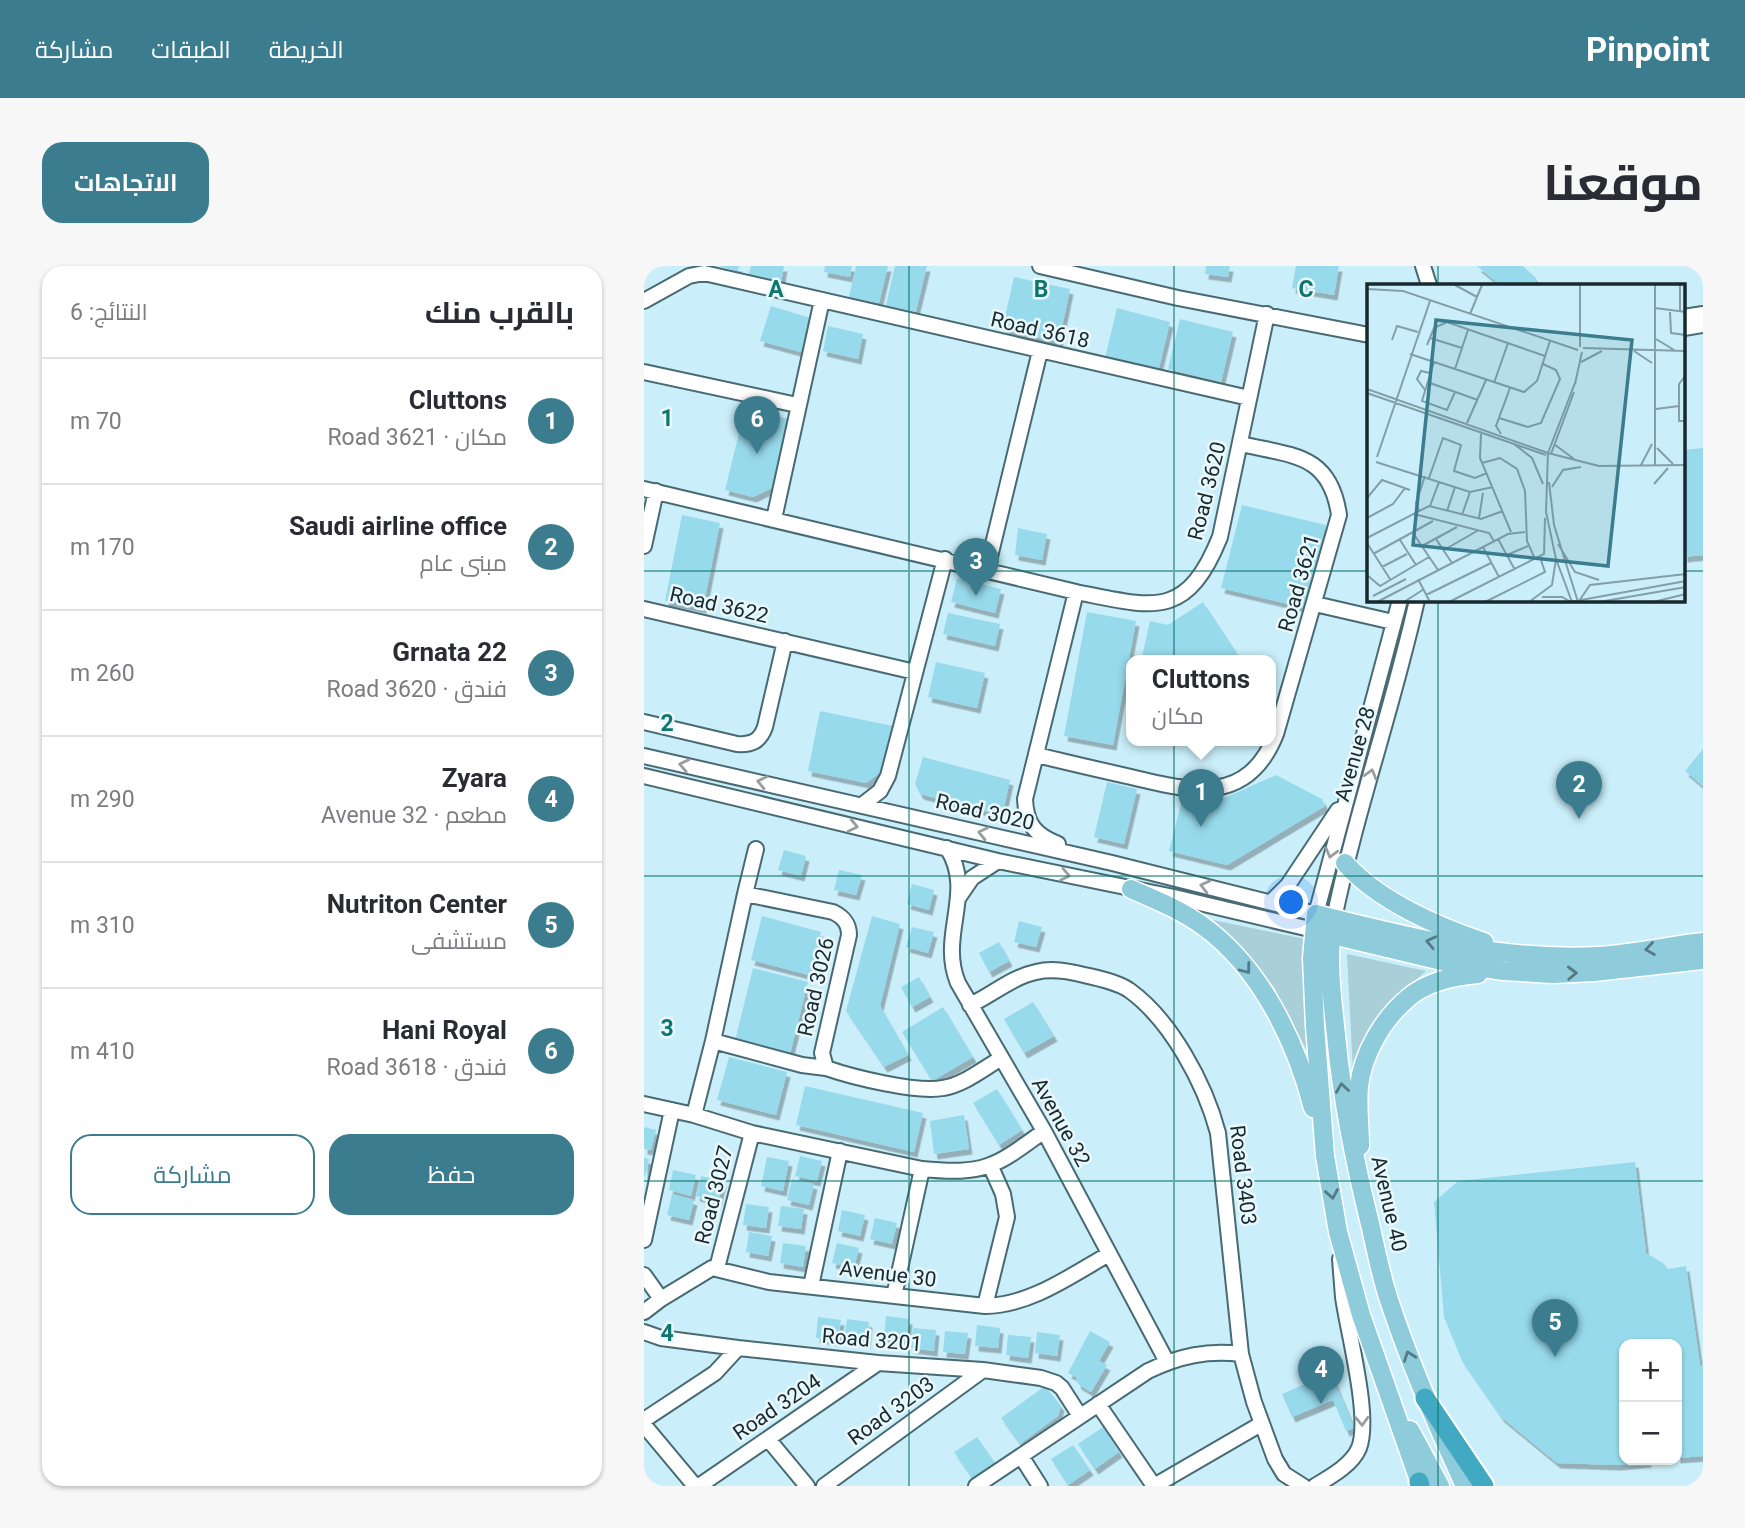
<!DOCTYPE html>
<html lang="ar">
<head>
<meta charset="utf-8">
<style>
  body { margin:0; font-family:Roboto,Cairo,sans-serif; background:#f7f7f7; color:#2b2b33; direction:rtl }
  .controls { position:absolute; right:21px; bottom:21px; display:grid; overflow:hidden; border-radius:14px; box-shadow:0 2px 5px #0004 }
  .controls button { width:63px; height:63px; display:grid; place-items:center; padding:0; border:0; border-bottom:2px solid #e1e1e2; background:#fff; color:#2b2b33; font:35px sans-serif }
  .you { position:absolute; left:648px; top:637px; width:24px; height:24px; margin:-18px; border:5px solid #fff; border-radius:50%; background:#1a73e8; box-shadow:0 0 0 10px #1a73e833 }
  .badge { display:grid; place-items:center; width:46px; height:46px; border-radius:50%; background:#3b7d8e; color:#fff; font-size:23px; font-weight:700 }
  .pin { position:absolute; translate:-50% -58px; filter:drop-shadow(0 2px 4px #0008) }
  .pin::after { content:''; position:absolute; top:37px; width:24px; height:21px; background:inherit; clip-path:polygon(0 0,100% 0,50% 100%) }
  .popup { position:absolute; left:482px; top:389px; width:150px; height:91px; box-sizing:border-box; display:grid; place-content:center; border-radius:14px; background:#fff; filter:drop-shadow(0 2px 5px #0005); font-size:23px; white-space:nowrap; color:#7c7c81 }
  .popup b { font-size:26px; color:#2b2b33 }
  .popup::after { content:''; position:absolute; left:50%; top:100%; margin-left:-14px; border:14px solid transparent; border-top-color:#fff }
  .list { margin:0; padding:0; list-style:none }
  h2 { display:flex; justify-content:space-between; align-items:center; height:91px; margin:0; padding:0 28px; font-size:30px }
  h2 small { font-size:23px; font-weight:400; color:#7c7c81 }
  .list li { display:grid; grid-template-columns:46px 1fr auto; gap:21px; align-items:center; box-sizing:border-box; height:126px; padding:0 28px; border-top:2px solid #e1e1e2 }
  .list b { display:block; font-size:26px; white-space:nowrap }
  .list p { margin:0; font-size:23px; white-space:nowrap; color:#7c7c81 }
  .list em { font-size:23px; font-style:normal; color:#7c7c81 }
  .actions { display:flex; gap:14px; padding:21px 28px }
  .actions a { flex:1; padding:16px 0; border:2px solid #3b7d8e; border-radius:21px; text-align:center; font-size:24px; color:#3b7d8e }
  .actions .main { background:#3b7d8e; color:#fff }
  .map { position:relative; flex:none; width:1059px; height:1220px; overflow:hidden; direction:ltr; border-radius:21px }
  header { display:flex; align-items:center; gap:42px; box-sizing:border-box; height:98px; padding:0 35px; background:#3b7d8e; color:#fff }
  header strong { font-size:33px }
  nav { display:flex; gap:38px; margin-inline-start:auto; font-size:24px }
  .intro { display:flex; align-items:center; justify-content:space-between; box-sizing:border-box; height:168px; padding:0 42px }
  h1 { margin:0; font-size:49px }
  .button { padding:18px 32px; border-radius:21px; background:#3b7d8e; color:#fff; font-size:24px; font-weight:700 }
  main { display:flex; gap:42px; padding:0 42px }
  aside { flex:1; background:#fff; border-radius:21px; box-shadow:0 2px 5px #0004 }
  .map>svg:first-child { display:block }
  .green { fill:#a9cfd9 }
  .building { fill:#97daec; filter:url(#shadow) }
  .lines { fill:none; stroke-linecap:round; stroke-linejoin:round }
  .minor-casing { stroke:#486a73; stroke-width:18 }
  .major-casing { stroke:#fff; stroke-width:21 }
  .highway-casing { stroke:#fff; stroke-width:23 }
  .minor { stroke:#fff; stroke-width:14 }
  .major { stroke:#8ecbdb; stroke-width:18 }
  .highway { stroke:#42a9c3; stroke-width:19 }
  .oneway { stroke:#989ea0 }
  .oneway2 { stroke:#547a84 }
  .grid { fill:none; stroke:#0f766e; stroke-width:2; stroke-opacity:0.55 }
  .labels { text-anchor:middle; dominant-baseline:central; stroke-width:5; stroke-linejoin:round; paint-order:stroke }
  .street-label { font-size:21px; fill:#19282c; stroke:#e9f8fc }
  .inset-road { fill:none; stroke:#839fa8; stroke-width:2 }
  .view { fill:#3b7d8e; fill-opacity:0.15; stroke:#3b7d8e; stroke-width:3.5 }
  .inset-edge { fill:none; stroke:#19282c; stroke-width:3.5 }
  .grid-label { font-size:23px; text-anchor:middle; font-weight:bold; fill:#0f766e; stroke:#e9f8fc; stroke-width:5; stroke-linejoin:round; paint-order:stroke }
</style>
</head>
<body>
<header>
<strong>Pinpoint</strong>
<nav><a>الخريطة</a><a>الطبقات</a><a>مشاركة</a></nav>
</header>
<div class="intro"><h1>موقعنا</h1><a class="button">الاتجاهات</a></div>
<main>
<div class="map">
<svg width="1059" height="1220" viewBox="0 0 1059 1220">
  <defs>
    <filter id="shadow"><feDropShadow dx="3.5" dy="5.5" stdDeviation="0" flood-color="#0004"/></filter>
  </defs>
  <rect width="100%" height="100%" fill="#caeffa"/>
  <path class="green" d="M569 654 661 673C656 716 661 755 669 797L630 721Z
    M703 688 782 705 763 722 709 806Z"/>
  <path class="building" d="M75 0H95L94 6Z
    M107 0H140L137 17 104 11Z
    M181 0H208L206 11 180 6Z
    M212 0H244L235 37 205 31Z
    M251 0H283L271 49 241 43Z
    M562 0H586L584 11 561 8Z
    M652 0H695L690 29 648 22Z
    M833 0H879L892 12V19H856Z
    M370 11 426 23 415 76 358 64Z
    M127 40 167 52 157 86 116 75Z
    M473 42 526 56 514 106 461 92Z
    M536 53 589 66 577 116 524 103Z
    M184 60 219 68 214 93 179 85Z
    M101 143 145 153 128 222 109 231 81 224Z
    M1059 182V289L1040 291V184Z
    M598 239 682 259 661 342 577 322Z
    M38 249 76 257 59 342 21 335Z
    M374 262 403 268 398 294 371 289Z
    M313 312 357 323 351 347 307 336Z
    M559 336 598 395H497L506 355 524 359Z
    M443 346 492 355 469 479 420 470Z
    M304 347 356 358 351 380 299 368Z
    M292 396 341 407 333 442 284 431Z
    M176 445 249 460 241 503 222 517 164 505Z
    M1059 483V520L1041 505Z
    M279 491 366 514 360 541 352 548 276 528 271 518Z
    M632 509 678 533 681 540 583 599 525 585 539 530 569 537Z
    M463 516 493 523 480 578 450 571Z
    M140 584 162 590 157 610 134 604Z
    M195 604 218 609 212 629 190 624Z
    M268 618 290 624 285 644 263 638Z
    M118 650 177 666 165 709 107 694Z
    M228 650 256 658 236 740 264 789 240 801 202 745Z
    M375 655 398 661 392 681 370 676Z
    M268 661 290 666 284 687 262 681Z
    M355 676 365 695 345 706 335 687Z
    M109 702 164 716 146 788 91 775Z
    M275 711 286 731 268 741 257 721Z
    M389 736 410 770 380 787 360 753Z
    M299 741 329 791 288 815 258 766Z
    M85 791 143 806 132 849 73 834Z
    M161 820 279 847 270 886 152 859Z
    M353 823 378 864 355 879 329 837Z
    M320 849 325 883 290 888 286 855Z
    M0 861 12 864 7 884 0 883Z
    M156 890 178 895 173 915 151 910Z
    M123 891 145 895 139 925 117 920Z
    M0 892 5 893 1 911 0 910Z
    M991 896 1002 987 1019 997 1024 1003 1042 1000 1056 1099H1059V1190L1033 1192V1078H980V1194H1004V1196L974 1199 913 1197 857 1151 818 1095 800 1051 790 936 814 915Z
    M29 904 52 909 47 930 25 924Z
    M57 910 79 915 74 935 52 930Z
    M148 913 170 918 165 939 143 934Z
    M28 928 50 934 45 954 23 949Z
    M102 938 125 941 122 962 99 959Z
    M137 940 160 943 157 963 134 960Z
    M198 944 221 949 216 970 194 965Z
    M231 952 253 957 248 978 226 973Z
    M105 966 128 970 124 990 102 986Z
    M139 977 162 980 159 1001 136 997Z
    M193 977 215 982 210 1002 188 997Z
    M242 1050 265 1053 263 1074 240 1071Z
    M174 1051 197 1054 194 1075 172 1072Z
    M203 1053 225 1056 223 1077 200 1074Z
    M333 1059 356 1062 354 1082 331 1080Z
    M269 1062 292 1064 290 1085 267 1082Z
    M301 1065 324 1067 321 1088 299 1086Z
    M446 1065 466 1076 455 1095 463 1099 447 1126 434 1118 432 1111 424 1107Z
    M393 1066 416 1069 413 1090 391 1087Z
    M364 1069 387 1071 384 1092 362 1089Z
    M687 1107 710 1162 702 1165 689 1134 648 1151 638 1128Z
    M401 1120 417 1140 414 1150 376 1178 357 1152Z
    M459 1161 475 1186 451 1203 434 1178Z
    M333 1171 351 1197 328 1212 310 1186Z
    M429 1179 446 1204 424 1219 407 1193Z"/>
  <g class="lines">
    <g class="minor-casing">
      <path id="minor" d="M396 0 534 32 725 69
        M779 0 785 19
        M0 35 45 10 60 7 605 132
        M1040 51 1059 48
        M1040 62 1059 59
        M0 106 153 139
        M0 223 432 326C509 341 542 355 576 271L623 48
        M130 253 178 34
        M0 280 12 225
        M343 303 396 85
        M671 338 749 356
        M0 343 271 406
        M0 456 93 478C108 479 116 475 121 461L141 375
        M393 489C425 497 456 504 487 511 548 526 604 539 632 468L695 249C686 187 648 190 597 178
        M0 490 468 597 672 648 756 334
        M0 510 354 595 530 631 670 664
        M218 539 236 525 244 510 301 293
        M414 578C391 569 382 558 381 533L432 326
        M303 582C332 626 294 669 314 717L400 865 523 1096
        M101 628 112 583
        M315 631 328 612 354 595
        M627 636 644 619 694 544
        M690 653C712 545 749 442 773 334
        M326 739C348 729 368 711 392 706 408 702 424 705 440 709 454 712 473 716 485 724 527 754 561 818 574 867L597 1088 610 1136 631 1193 640 1208 659 1220
        M69 775 158 799 182 802
        M0 838 50 849 108 867 278 903C341 909 351 901 400 865
        M50 849 69 775 101 628 189 646C199 651 205 657 205 669L178 787 182 802C208 811 272 827 299 822 319 819 339 803 356 793
        M0 974 28 844
        M73 1002 108 867
        M0 1009 17 1033
        M167 1020 196 885
        M250 1030 278 903
        M341 1040 363 951 359 928 347 901
        M0 1046 17 1033 68 1002 125 1016 341 1040C387 1039 426 1010 465 988
        M0 1066 17 1072 94 1082 234 1097 339 1104 397 1112 412 1117 418 1122 436 1150
        M454 1138 510 1220 617 1158
        M0 1154 71 1107 94 1082
        M0 1159 51 1220
        M124 1173 163 1220
        M377 1190 396 1220
        M55 1220 234 1097
        M180 1220 339 1104
        M332 1220 504 1105C535 1090 563 1084 597 1088
        M671 1220C686 1211 708 1199 715 1182 727 1151 704 1067 699 1031 698 1019 697 1006 696 993"/>
    </g>
    <g class="major-casing">
      <path id="major" d="M701 597C733 634 794 661 840 676
        M487 623C512 634 537 644 559 660 616 701 652 775 669 842
        M690 653C682 690 688 731 692 769 698 834 711 898 727 962 732 985 737 1010 745 1034 766 1098 793 1159 821 1220
        M676 666 806 697 860 705 909 708 950 706 1059 694
        M716 880C716 860 713 840 715 820 719 787 739 753 764 732 782 716 811 710 834 708
        M766 1164 796 1220
        M777 1220 717 1049 694 966 681 890 671 760 668 692 672 648C764 671 857 695 953 690 988 688 1024 680 1059 676"/>
    </g>
    <g class="highway-casing">
      <path id="highway" d="M781 1132 840 1220
        M775 1216 776 1220"/>
    </g>
    <use href="#minor" class="minor"/>
    <use href="#major" class="major"/>
    <use href="#highway" class="highway"/>
  </g>
  <defs><path id="oneway-chevron" d="M-2-3.5L2.5 0L-2 3.5" fill="none" stroke-width="1.6" stroke-linecap="round" stroke-linejoin="round" transform="scale(1.75)"/></defs>
  <g class="oneway">
    <use href="#oneway-chevron" transform="translate(40 499) rotate(-168)"/>
    <use href="#oneway-chevron" transform="translate(727 508) rotate(-74)"/>
    <use href="#oneway-chevron" transform="translate(118 516) rotate(-167)"/>
    <use href="#oneway-chevron" transform="translate(209 560) rotate(13)"/>
    <use href="#oneway-chevron" transform="translate(339 567) rotate(-167)"/>
    <use href="#oneway-chevron" transform="translate(687 587) rotate(105)"/>
    <use href="#oneway-chevron" transform="translate(421 609) rotate(12)"/>
    <use href="#oneway-chevron" transform="translate(561 620) rotate(-166)"/>
    <use href="#oneway-chevron" transform="translate(718 1155) rotate(88)"/>
  </g>
  <g class="oneway2">
    <use href="#oneway-chevron" transform="translate(787 676) rotate(-168)"/>
    <use href="#oneway-chevron" transform="translate(1006 683) rotate(172)"/>
    <use href="#oneway-chevron" transform="translate(602 703) rotate(53)"/>
    <use href="#oneway-chevron" transform="translate(928 707) rotate(-2)"/>
    <use href="#oneway-chevron" transform="translate(698 822) rotate(-98)"/>
    <use href="#oneway-chevron" transform="translate(688 928) rotate(80)"/>
    <use href="#oneway-chevron" transform="translate(765 1090) rotate(-110)"/>
  </g>
  <path class="grid" d="M265 0V1220M530 0V1220M794 0V19M0 305H725M1040 305H1059M794 334V1220M0 610H1059M0 915H1059"/>
  <g class="labels">
    <g class="street-label">
      <text transform="translate(396 64) rotate(13)">Road 3618</text>
      <text transform="translate(563 225) rotate(-76)">Road 3620</text>
      <text transform="translate(655 317) rotate(-74)">Road 3621</text>
      <text transform="translate(75 339) rotate(13)">Road 3622</text>
      <text transform="translate(711 488) rotate(-74)">Avenue 28</text>
      <text transform="translate(341 546) rotate(13)">Road 3020</text>
      <text transform="translate(172 721) rotate(-77)">Road 3026</text>
      <text transform="translate(417 856) rotate(61)">Avenue 32</text>
      <text transform="translate(599 909) rotate(83)">Road 3403</text>
      <text transform="translate(70 929) rotate(-76)">Road 3027</text>
      <text transform="translate(745 938) rotate(77)">Avenue 40</text>
      <text transform="translate(244 1008) rotate(7)">Avenue 30</text>
      <text transform="translate(228 1074) rotate(5)">Road 3201</text>
      <text transform="translate(133 1141) rotate(-34)">Road 3204</text>
      <text transform="translate(247 1145) rotate(-36)">Road 3203</text>
    </g>
  </g>
  <g transform="translate(723 18)">
    <rect width="318" height="318" fill="#caeffa"/>
    <path class="inset-road" d="M88 1 110 13M288 1V182M313 1V27M0 5 36 7 211 66M288 24 319 28M303 28 304 49 319 51M103 30 115 1M63 54 95 64M289 55 307 66M25 56 30 42 51 48M60 61 67 44 80 38 178 72M213 63V1M216 64 319 67M267 67 285 79M43 70 157 108 170 97 183 57M67 78 55 117 80 126 88 108M214 78 235 67M88 85 101 46M319 91 312 100V137H319M60 98 111 116M127 99 141 59M208 100 215 68M0 105 181 169 208 99M58 106 50 95 54 87 63 89M0 109 179 171M289 125 312 122M132 134 161 143 174 139 193 95 189 86 176 80M100 139 119 96M114 150 113 174 144 248M134 150 129 142 143 104M147 160 165 174 176 200M187 160 207 175M290 164 306 180M184 170 207 108M10 173 63 17M9 178 103 208 126 203M115 179 133 174 150 185 158 207 160 257 168 275M274 181 285 160M62 194 76 154 94 161 87 187 108 194 120 189M182 198 187 241 211 318M287 200 301 184M185 203 196 186 214 183M0 214 15 196 43 206M63 222 72 198M52 227 49 219 58 192M80 227 88 203M47 230 122 249 127 257M95 231 103 208M0 234 26 220 38 204M112 234 116 209M46 249 71 286M0 254 62 222 114 235 136 227M69 255 85 279M131 255 148 286M33 256 49 281M0 259 23 295M191 260 208 288 232 296M55 262 90 243M116 263 132 293M77 266 110 247M6 270 66 237M140 271 161 262M15 283 40 270M0 291 13 302 62 273M51 295 63 318M59 311 124 279M6 312 39 295M175 313H195L204 318M212 317 223 301 319 290M10 318 141 250 158 248M37 318 57 305M82 318 177 270 178 234M118 318 178 288 173 273M162 318 185 301 189 275M203 318 319 297M205 318 189 275 179 228 181 169 232 182 319 181M232 318 319 303M286 318 319 310"/>
    <path class="view" d="M69 36 265 56 241 282 46 261Z"/>
    <rect width="318" height="318" class="inset-edge"/>
  </g>
  <g class="grid-label">
    <text x="132" y="31">A</text>
    <text x="397" y="31">B</text>
    <text x="662" y="31">C</text>
    <text x="23" y="160">1</text>
    <text x="23" y="465">2</text>
    <text x="23" y="770">3</text>
    <text x="23" y="1075">4</text>
  </g>
</svg>
<div class="controls">
<button>+</button>
<button>−</button>
</div>
<div class="you"></div>
<div class="pin badge" style="left:557px;top:561px">1</div>
<div class="popup"><b>Cluttons</b>مكان</div>
<div class="pin badge" style="left:935px;top:553px">2</div>
<div class="pin badge" style="left:332px;top:330px">3</div>
<div class="pin badge" style="left:677px;top:1138px">4</div>
<div class="pin badge" style="left:911px;top:1091px">5</div>
<div class="pin badge" style="left:113px;top:188px">6</div>
</div>
<aside>
<h2>بالقرب منك<small>النتائج: 6</small></h2>
<ul class="list">
<li><span class="badge">1</span><div><b>Cluttons</b><p>مكان · Road 3621</p></div><em>70 m</em></li>
<li><span class="badge">2</span><div><b>Saudi airline office</b><p>مبنى عام</p></div><em>170 m</em></li>
<li><span class="badge">3</span><div><b>Grnata 22</b><p>فندق · Road 3620</p></div><em>260 m</em></li>
<li><span class="badge">4</span><div><b>Zyara</b><p>مطعم · Avenue 32</p></div><em>290 m</em></li>
<li><span class="badge">5</span><div><b>Nutriton Center</b><p>مستشفى</p></div><em>310 m</em></li>
<li><span class="badge">6</span><div><b>Hani Royal</b><p>فندق · Road 3618</p></div><em>410 m</em></li>
</ul>
<div class="actions"><a class="main">حفظ</a><a>مشاركة</a></div>
</aside>
</main>
</body>
</html>
